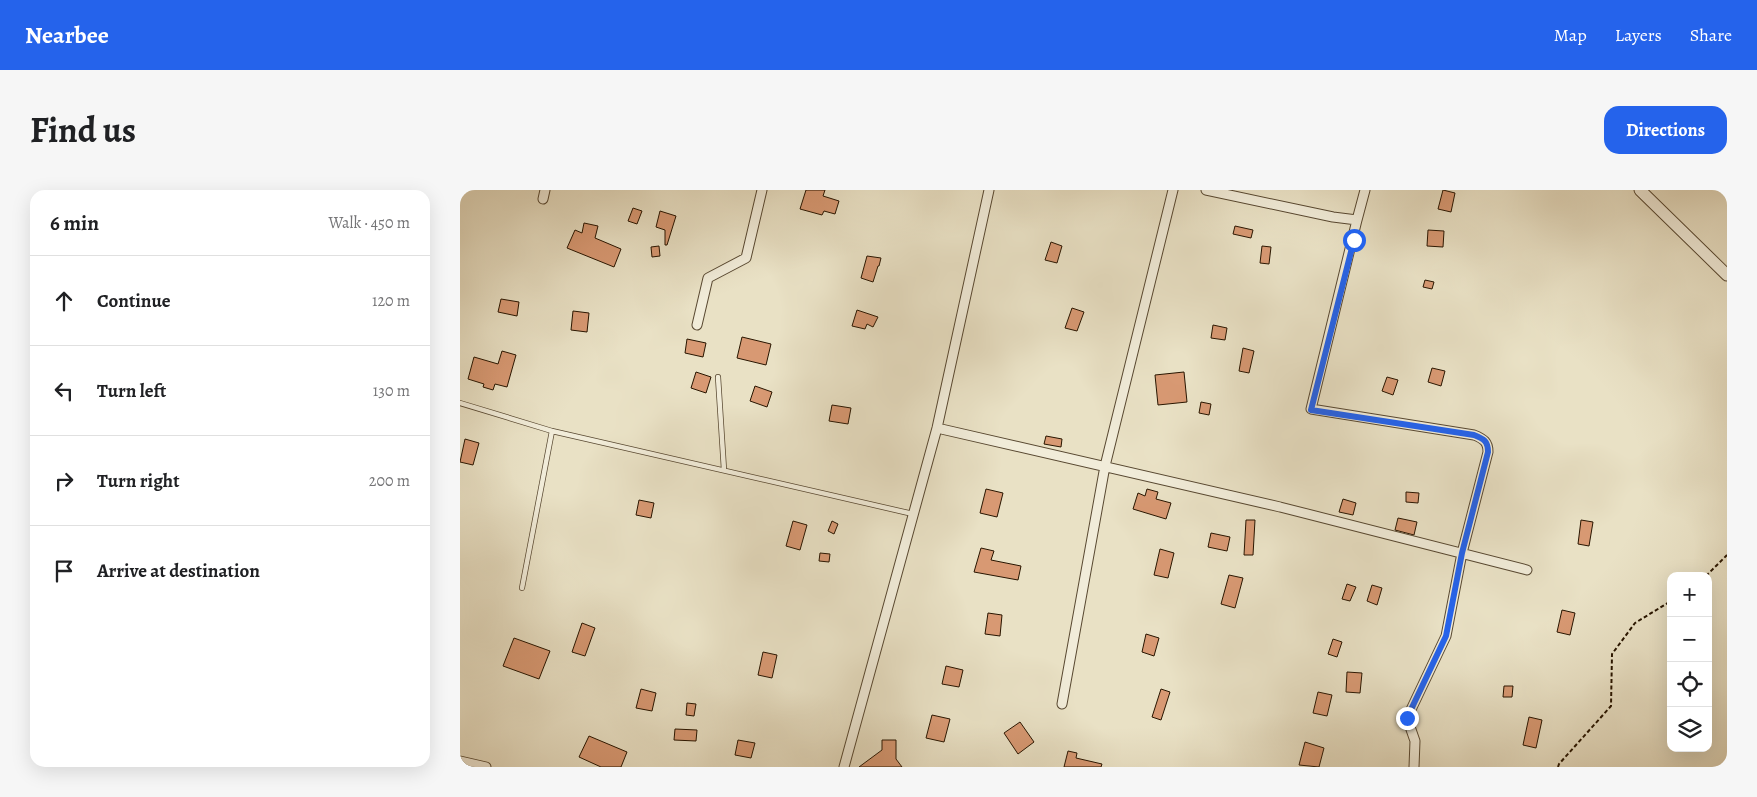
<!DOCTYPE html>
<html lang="en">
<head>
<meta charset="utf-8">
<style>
  body { margin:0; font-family:Alegreya,serif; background:#f6f6f6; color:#202124 }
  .controls { position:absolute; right:15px; bottom:15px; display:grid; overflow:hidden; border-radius:10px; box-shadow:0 5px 20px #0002 }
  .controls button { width:45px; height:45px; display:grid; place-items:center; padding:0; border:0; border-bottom:1px solid #e0e0e0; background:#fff; color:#202124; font:25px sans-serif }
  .stop { position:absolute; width:15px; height:15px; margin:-11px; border:4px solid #2563eb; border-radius:50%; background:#fff }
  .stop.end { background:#2563eb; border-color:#fff; box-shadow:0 1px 5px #0008 }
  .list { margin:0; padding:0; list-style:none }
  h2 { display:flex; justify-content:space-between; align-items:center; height:65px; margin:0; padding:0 20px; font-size:21px }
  h2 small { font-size:16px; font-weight:400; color:#757577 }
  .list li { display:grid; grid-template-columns:32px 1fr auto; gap:15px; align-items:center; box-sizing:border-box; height:90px; padding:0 20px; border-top:1px solid #e0e0e0 }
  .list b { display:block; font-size:19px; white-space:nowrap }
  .list em { font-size:16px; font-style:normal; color:#757577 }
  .icon { flex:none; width:28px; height:28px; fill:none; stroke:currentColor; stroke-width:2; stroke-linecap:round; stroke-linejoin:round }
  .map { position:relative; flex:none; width:1267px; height:577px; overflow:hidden; border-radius:15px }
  header { display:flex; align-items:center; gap:30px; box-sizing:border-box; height:70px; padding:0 25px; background:#2563eb; color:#fff }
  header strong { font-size:24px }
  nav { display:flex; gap:28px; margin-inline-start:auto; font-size:18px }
  .intro { display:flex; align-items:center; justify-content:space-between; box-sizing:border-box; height:120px; padding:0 30px }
  h1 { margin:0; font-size:35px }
  .button { padding:12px 22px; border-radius:15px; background:#2563eb; color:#fff; font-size:18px; font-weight:700 }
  main { display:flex; gap:30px; padding:0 30px }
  aside { flex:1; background:#fff; border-radius:15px; box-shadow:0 5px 20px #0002 }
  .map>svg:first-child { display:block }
  .building { fill:#d89973; stroke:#281500 }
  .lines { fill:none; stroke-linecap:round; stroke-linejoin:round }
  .service-casing { stroke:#584831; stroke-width:6 }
  .minor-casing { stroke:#584831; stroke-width:11 }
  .tertiary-casing { stroke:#584831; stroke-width:13 }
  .path { stroke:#281500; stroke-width:2; stroke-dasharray:4 2.5; stroke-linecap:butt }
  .service { stroke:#f1ecd9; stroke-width:4.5 }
  .minor { stroke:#f1ecd9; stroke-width:9 }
  .tertiary { stroke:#f1ecd9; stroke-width:11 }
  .route { stroke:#2563eb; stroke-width:6 }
</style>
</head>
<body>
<header>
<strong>Nearbee</strong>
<nav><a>Map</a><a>Layers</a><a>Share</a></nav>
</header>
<div class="intro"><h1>Find us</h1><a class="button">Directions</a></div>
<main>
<aside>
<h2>6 min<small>Walk · 450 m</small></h2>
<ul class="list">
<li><svg class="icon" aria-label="ahead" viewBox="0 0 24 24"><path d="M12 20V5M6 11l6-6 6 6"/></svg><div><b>Continue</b></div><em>120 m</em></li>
<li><svg class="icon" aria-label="left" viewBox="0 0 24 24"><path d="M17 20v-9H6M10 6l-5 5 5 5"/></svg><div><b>Turn left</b></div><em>130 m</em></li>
<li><svg class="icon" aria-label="right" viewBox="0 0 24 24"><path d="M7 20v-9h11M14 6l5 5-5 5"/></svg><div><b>Turn right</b></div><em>200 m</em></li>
<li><svg class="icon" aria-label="arrive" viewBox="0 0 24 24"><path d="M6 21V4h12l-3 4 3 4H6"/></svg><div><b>Arrive at destination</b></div></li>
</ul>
</aside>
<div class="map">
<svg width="1267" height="577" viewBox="0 0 1267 577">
  <rect width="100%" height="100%" fill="#e9e1c5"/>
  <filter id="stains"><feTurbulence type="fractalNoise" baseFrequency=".004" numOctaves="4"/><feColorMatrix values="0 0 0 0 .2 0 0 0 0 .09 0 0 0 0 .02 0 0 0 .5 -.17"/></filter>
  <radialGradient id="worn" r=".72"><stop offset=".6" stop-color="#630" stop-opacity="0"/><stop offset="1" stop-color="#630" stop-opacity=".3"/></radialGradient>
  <path class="building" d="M346 0H365L363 6 379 11 375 24 364 21 362 25 340 19Z
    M983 0 995 3 991 22 978 19Z
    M173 18 182 21 177 34 168 31Z
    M200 21 216 26 207 55H205V40L196 37Z
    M124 33 138 36 135 48 161 59 154 77 107 58 115 40 122 43Z
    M775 36 793 40 791 48 773 44Z
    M968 40 984 41 983 57 967 56Z
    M591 52 602 56 597 73 585 70Z
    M199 56 200 66 192 67 191 57Z
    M802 56 811 57 809 74 800 73Z
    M407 66 421 68 419 76H418L413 92 401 88Z
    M965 90 974 92 972 99 963 97Z
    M41 109 59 112 57 126 38 122Z
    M612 118 624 122 617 141 605 138Z
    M397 120 418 127 413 137 407 134 405 139 392 136Z
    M113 121 129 123 127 142 111 140Z
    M753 135 767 138 765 150 751 148Z
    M282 147 311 154 306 175 277 168Z
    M227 149 246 153 243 167 225 163Z
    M783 158 794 161 789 183 779 181Z
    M42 161 56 165 47 197 35 194 33 200 23 197 24 194 8 189 14 167 38 174Z
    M972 178 985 181 981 196 968 192Z
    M236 182 251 187 246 203 231 198Z
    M724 182 727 212 698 215 695 185Z
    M927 187 938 190 933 205 922 201Z
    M295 196 312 202 307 217 290 211Z
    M741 212 751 214 749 225 739 223Z
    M372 215 391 218 388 234 369 231Z
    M586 246 602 249 601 257 584 254Z
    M5 249 19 253 13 275 0 272Z
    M526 299 543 303 537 327 520 323Z
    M687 299 698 302 696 309 711 313 706 329 673 319 678 303 685 306Z
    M946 302 959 303 958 313 946 312Z
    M883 309 896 313 893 325 879 322Z
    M179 310 194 313 191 328 176 325Z
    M938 328 957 332 954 345 935 340Z
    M786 330H795L793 365H784Z
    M1121 330 1133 332 1129 356 1118 354Z
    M333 331 347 335 340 360 326 356Z
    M372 331 378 334 374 344 368 341Z
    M751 343 770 347 767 361 748 357Z
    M521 358 534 361 531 370 561 376 558 390 514 382Z
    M700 359 714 363 708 388 694 385Z
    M360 363 370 364 369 372 359 371Z
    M769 385 783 388 775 418 761 414Z
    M887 394 896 397 890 411 882 409Z
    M912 395 922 398 917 415 907 411Z
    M1102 420 1115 423 1110 445 1097 442Z
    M528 423 542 425 540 446 525 444Z
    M122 433 135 438 125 466 112 462Z
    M686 444 699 448 694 466 682 462Z
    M54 448 90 461 79 489 43 476Z
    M873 449 882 452 877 467 868 464Z
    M303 462 317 465 312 488 298 485Z
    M486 476 503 480 499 497 482 494Z
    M887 482 902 483 900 503 886 502Z
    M1044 496H1053L1052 507H1043Z
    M181 499 196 503 192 521 176 518Z
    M701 499 710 502 701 530 692 527Z
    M858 502 872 505 867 526 853 523Z
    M227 513 236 514 234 526 226 525Z
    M472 525 490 529 484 552 466 548Z
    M1069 527 1082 530 1076 558 1063 555Z
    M560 532 574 552 558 564 544 543Z
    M215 539 237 540 236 551 214 550Z
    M129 546 167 562 161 577H141L119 567Z
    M278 550 295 553 291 568 275 565Z
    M422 550H436V569L442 577H399L422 560Z
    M845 552 864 558 859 577 839 575Z
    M608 561 617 563 616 568 642 574 641 577H604Z"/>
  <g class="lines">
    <g class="service-casing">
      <path id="service" d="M258 187 264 280
        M0 213 92 241 62 398
        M92 241 453 324"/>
    </g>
    <g class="minor-casing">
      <path id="minor" d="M746 0 873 27 897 30 905 0
        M83 9 85 0
        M897 30 851 219 1014 245C1024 249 1028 252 1028 262L1002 363 986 446 947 528 955 551 954 577
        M237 135 248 88 286 68 302 0
        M477 238 820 317 1067 380
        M602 514 645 276 713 0
        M0 571 26 577
        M384 577 477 238 529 0"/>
    </g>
    <g class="tertiary-casing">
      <path id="tertiary" d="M1180 0 1267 85"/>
    </g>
    <path class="path" d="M1246 386 1267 365
      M1098 577 1099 574 1151 516 1152 464 1175 433 1211 411"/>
    <use href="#service" class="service"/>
    <use href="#minor" class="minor"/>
    <use href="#tertiary" class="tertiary"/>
  </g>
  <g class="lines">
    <path class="route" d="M894 50 851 220 1014 245C1024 249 1028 251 1028 262L1002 363 986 446 947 528"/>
  </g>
  <rect width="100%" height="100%" filter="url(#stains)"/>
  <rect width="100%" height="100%" fill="url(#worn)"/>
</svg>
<div class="controls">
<button>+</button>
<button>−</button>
<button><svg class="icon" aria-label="locate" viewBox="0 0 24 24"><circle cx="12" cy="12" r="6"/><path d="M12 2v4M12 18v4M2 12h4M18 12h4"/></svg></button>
<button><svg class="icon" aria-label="layers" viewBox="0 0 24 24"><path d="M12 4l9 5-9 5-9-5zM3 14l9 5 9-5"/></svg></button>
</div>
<div class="stop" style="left:894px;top:50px"></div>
<div class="stop end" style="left:947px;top:528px"></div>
</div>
</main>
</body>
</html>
